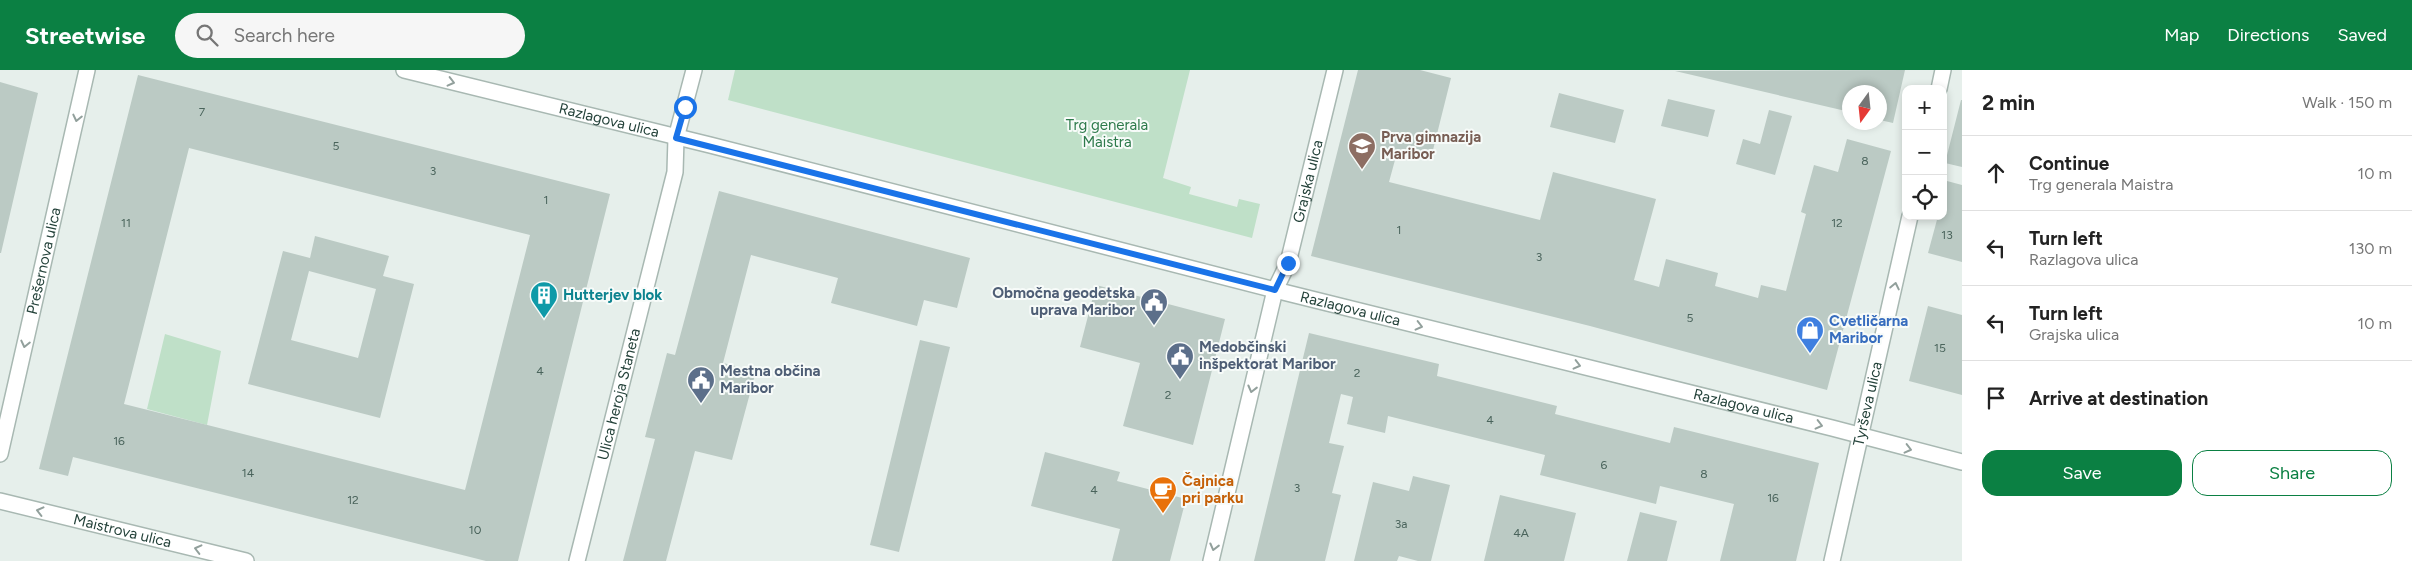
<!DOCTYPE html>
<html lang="en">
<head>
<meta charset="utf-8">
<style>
  body { margin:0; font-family:Figtree,sans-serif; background:#f6f6f6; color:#222 }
  .controls { position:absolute; right:15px; top:15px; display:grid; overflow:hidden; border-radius:10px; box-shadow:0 2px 8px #0003 }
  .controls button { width:45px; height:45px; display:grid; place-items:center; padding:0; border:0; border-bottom:1px solid #e0e0e0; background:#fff; color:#222; font:25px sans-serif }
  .compass { position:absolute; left:1842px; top:15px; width:45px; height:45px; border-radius:50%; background:#fff; box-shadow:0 2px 8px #0003; rotate:195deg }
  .stop { position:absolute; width:15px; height:15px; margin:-11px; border:4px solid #1a73e8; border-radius:50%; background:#fff }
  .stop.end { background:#1a73e8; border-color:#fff; box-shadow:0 1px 5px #0008 }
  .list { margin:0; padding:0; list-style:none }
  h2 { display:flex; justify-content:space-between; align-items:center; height:65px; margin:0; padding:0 20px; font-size:21px }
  h2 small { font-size:16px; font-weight:400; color:#767676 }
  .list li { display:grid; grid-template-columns:32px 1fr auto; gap:15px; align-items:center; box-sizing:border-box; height:75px; padding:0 20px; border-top:1px solid #e0e0e0 }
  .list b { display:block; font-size:19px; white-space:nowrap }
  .list p { margin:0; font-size:16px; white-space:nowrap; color:#767676 }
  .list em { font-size:16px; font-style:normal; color:#767676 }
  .actions { display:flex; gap:10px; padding:15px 20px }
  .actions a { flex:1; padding:11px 0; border:1px solid #0b8043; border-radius:15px; text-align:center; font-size:18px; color:#0b8043 }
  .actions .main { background:#0b8043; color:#fff }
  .icon { flex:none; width:28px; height:28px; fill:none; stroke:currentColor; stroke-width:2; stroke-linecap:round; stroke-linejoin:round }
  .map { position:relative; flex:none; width:1962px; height:491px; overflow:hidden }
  header { display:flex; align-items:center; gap:30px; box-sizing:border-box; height:70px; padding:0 25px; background:#0b8043; color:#fff }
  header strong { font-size:24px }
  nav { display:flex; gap:28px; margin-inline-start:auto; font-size:18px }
  .search { width:350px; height:45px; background:#f6f6f6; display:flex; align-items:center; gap:12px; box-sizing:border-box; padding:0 18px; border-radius:28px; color:#767676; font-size:19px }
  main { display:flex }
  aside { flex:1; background:#fff }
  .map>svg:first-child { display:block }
  .green { fill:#bfe0c8 }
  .building { fill:#bbcac4; fill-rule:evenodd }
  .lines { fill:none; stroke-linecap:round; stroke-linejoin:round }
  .pedestrian-casing { stroke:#a8b8b2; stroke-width:18 }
  .minor-casing { stroke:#a8b8b2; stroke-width:18 }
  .tertiary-casing { stroke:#a8b8b2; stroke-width:18 }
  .pedestrian { stroke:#fff; stroke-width:15 }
  .minor { stroke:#fff; stroke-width:15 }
  .tertiary { stroke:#fff; stroke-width:15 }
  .oneway { stroke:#92a09c }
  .route { stroke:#1a73e8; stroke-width:6 }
  .labels { text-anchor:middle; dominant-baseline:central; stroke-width:4; stroke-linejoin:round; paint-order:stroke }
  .number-label { font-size:12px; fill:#4a645c }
  .street-label { font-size:15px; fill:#24423a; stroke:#f7fbf9 }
  .park-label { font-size:15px; fill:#2d7a4b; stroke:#f7fbf9 }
  .education-label { font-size:15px; font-weight:bold; fill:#785e54; stroke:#f7fbf9; text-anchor:start }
  .service-label { font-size:15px; font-weight:bold; fill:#4e5e75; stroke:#f7fbf9; text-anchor:start }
  .culture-label { font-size:15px; font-weight:bold; fill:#0d838f; stroke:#f7fbf9; text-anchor:start }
  .shop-label { font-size:15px; font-weight:bold; fill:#366cbe; stroke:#f7fbf9; text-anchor:start }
  .food-label { font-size:15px; font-weight:bold; fill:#c56008; stroke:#f7fbf9; text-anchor:start }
</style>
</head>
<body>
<header>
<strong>Streetwise</strong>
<div class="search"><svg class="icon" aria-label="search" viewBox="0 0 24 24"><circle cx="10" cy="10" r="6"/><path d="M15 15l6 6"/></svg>Search here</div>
<nav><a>Map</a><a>Directions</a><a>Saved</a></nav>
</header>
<main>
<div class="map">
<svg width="1962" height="491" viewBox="0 0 1962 491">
  <rect width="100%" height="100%" fill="#e6efeb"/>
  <path class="green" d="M735 0H1190L1163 108 1191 117 1189 124 1237 137 1239 129 1260 134 1252 168 728 30Z
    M165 264 221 281 207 355 147 339Z"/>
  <path class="building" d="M1358 0H1420L1451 8 1431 88 1398 79 1389 112 1540 150 1553 102 1656 129 1634 210 1659 217 1666 189 1718 203 1715 216 1758 228 1761 215 1786 221 1806 144 1801 142 1814 95 1838 102 1847 69 1891 81 1827 320 1590 256 1311 186Z
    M1905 0 1893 53 1880 50V22H1850V42L1675 1Z
    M138 5 610 124 518 491H486L73 387 68 406 39 399ZM189 78 530 165 465 420 124 334Z
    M0 12 38 23 1 183H0Z
    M1559 23 1624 40 1615 73 1550 57Z
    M1668 29 1715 40 1708 67 1661 56Z
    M1961 30H1962V97L1945 93Z
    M1769 40 1792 46 1775 105 1736 94 1743 69 1760 74Z
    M1947 111 1962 115V192L1928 183 1938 146H1943V126Z
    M719 121 970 188 957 238 924 230 917 256 831 233 838 208 751 185 723 293 756 301 732 390 695 381 666 491H623L655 369 645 367 667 283 675 285Z
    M315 166 389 186 383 206 414 214 380 348 248 314 283 181 310 188ZM309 201 376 219 358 288 291 270Z
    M1096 215 1225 249 1193 375 1123 356 1140 293 1080 277Z
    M1928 236 1962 245V325L1909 311Z
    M1309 263 1439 294 1437 306 1557 336 1555 344 1670 373 1674 357 1819 393 1796 491H1720L1734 434 1660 416 1656 434 1540 405 1545 385 1388 346 1385 363 1347 354 1353 327 1341 324 1329 373 1344 376 1332 423 1341 425 1325 491H1254Z
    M920 270 950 277 899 482 870 475Z
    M1045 382 1120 402 1117 411 1186 429 1170 491H1112L1120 459 1031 436Z
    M1413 406 1450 415 1431 491H1418L1399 486 1397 491H1354L1373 412 1409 421Z
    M1500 425 1576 443 1564 491H1484Z
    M1640 442 1677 451 1667 491H1627Z"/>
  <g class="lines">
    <g class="pedestrian-casing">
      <g id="pedestrian">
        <path id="s1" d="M1275 220 1288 193 1335 0"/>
      </g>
    </g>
    <g class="minor-casing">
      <g id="minor">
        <path d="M1939 19 1943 0"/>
        <path id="s2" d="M0 384 87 0"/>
        <path id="s3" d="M577 491 675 102 676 68 694 0"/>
        <path d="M1211 491 1275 220"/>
        <path id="s4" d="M1832 491 1910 146"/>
      </g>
    </g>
    <g class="tertiary-casing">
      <g id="tertiary">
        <path id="s5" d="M404 0 710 75 1275 220 1832 358 1962 392"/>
        <path id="s6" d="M0 431 246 491"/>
      </g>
    </g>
    <use href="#pedestrian" class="pedestrian"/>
    <use href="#minor" class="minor"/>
    <use href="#tertiary" class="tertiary"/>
  </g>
  <defs><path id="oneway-chevron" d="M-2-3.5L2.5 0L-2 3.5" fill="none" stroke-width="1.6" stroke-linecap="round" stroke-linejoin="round" transform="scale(1.25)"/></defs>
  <g class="oneway">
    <use href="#oneway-chevron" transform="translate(451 12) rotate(14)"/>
    <use href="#oneway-chevron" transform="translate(77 48) rotate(103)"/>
    <use href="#oneway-chevron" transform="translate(1895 216) rotate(-78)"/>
    <use href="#oneway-chevron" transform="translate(1419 256) rotate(14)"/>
    <use href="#oneway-chevron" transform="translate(25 274) rotate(103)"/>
    <use href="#oneway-chevron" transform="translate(1577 295) rotate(14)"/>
    <use href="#oneway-chevron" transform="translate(1252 319) rotate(104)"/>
    <use href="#oneway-chevron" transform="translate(1819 355) rotate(14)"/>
    <use href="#oneway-chevron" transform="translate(1908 379) rotate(14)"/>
    <use href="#oneway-chevron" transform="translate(40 441) rotate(-166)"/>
    <use href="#oneway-chevron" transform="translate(1214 477) rotate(104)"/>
    <use href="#oneway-chevron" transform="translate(198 479) rotate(-166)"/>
  </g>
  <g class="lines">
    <path class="route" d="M685 37 676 68 1275 220 1288 193"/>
  </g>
  <defs>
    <g id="school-pin" transform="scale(1.4375)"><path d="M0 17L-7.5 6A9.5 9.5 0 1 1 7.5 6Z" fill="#8d6e63" stroke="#f7fbf9"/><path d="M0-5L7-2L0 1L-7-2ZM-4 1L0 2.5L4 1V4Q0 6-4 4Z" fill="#fff"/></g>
    <g id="building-pin" transform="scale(1.4375)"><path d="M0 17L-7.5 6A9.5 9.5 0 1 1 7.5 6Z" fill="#0f9aa8" stroke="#f7fbf9"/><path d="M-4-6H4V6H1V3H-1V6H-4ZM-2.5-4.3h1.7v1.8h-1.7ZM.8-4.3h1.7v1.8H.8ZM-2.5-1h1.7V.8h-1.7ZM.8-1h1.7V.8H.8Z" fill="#fff"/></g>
    <g id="civic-pin" transform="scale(1.4375)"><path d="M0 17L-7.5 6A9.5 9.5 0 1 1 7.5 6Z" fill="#5c6f8a" stroke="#f7fbf9"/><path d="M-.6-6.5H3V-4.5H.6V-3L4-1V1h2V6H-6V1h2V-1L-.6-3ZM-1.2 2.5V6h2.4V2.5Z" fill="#fff"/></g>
    <g id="shop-pin" transform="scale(1.4375)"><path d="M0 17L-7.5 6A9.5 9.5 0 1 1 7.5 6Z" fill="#3f7fe0" stroke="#f7fbf9"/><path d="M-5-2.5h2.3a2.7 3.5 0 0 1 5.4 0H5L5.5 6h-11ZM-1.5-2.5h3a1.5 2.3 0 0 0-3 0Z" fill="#fff"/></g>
    <g id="cafe-pin" transform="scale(1.4375)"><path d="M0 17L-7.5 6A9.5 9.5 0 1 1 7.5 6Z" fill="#e8710a" stroke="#f7fbf9"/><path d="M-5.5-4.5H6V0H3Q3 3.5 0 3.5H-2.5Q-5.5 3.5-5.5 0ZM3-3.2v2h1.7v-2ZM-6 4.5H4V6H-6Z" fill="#fff"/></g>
  </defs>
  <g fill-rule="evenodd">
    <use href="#school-pin" x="1362" y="76"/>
    <use href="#building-pin" x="544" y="225"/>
    <use href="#civic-pin" x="1154" y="232"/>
    <use href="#shop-pin" x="1810" y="260"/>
    <use href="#civic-pin" x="1180" y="286"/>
    <use href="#civic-pin" x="701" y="310"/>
    <use href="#cafe-pin" x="1163" y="420"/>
  </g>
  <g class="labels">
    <g class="number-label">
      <text x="202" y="42">7</text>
      <text x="336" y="76">5</text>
      <text x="1865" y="91">8</text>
      <text x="433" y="101">3</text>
      <text x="546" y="130">1</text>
      <text x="126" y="153">11</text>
      <text x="1837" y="153">12</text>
      <text x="1399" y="160">1</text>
      <text x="1947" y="165">13</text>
      <text x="1539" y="187">3</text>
      <text x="1690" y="248">5</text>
      <text x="1940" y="278">15</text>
      <text x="540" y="301">4</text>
      <text x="1357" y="303">2</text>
      <text x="1168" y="325">2</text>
      <text x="1490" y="350">4</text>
      <text x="119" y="371">16</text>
      <text x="1604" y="395">6</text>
      <text x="248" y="403">14</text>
      <text x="1704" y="404">8</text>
      <text x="1297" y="418">3</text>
      <text x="1094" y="420">4</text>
      <text x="1773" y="428">16</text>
      <text x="353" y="430">12</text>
      <text x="1401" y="454">3a</text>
      <text x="475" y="460">10</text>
      <text x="1521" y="463">4A</text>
    </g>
    <g class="street-label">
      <text stroke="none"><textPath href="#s5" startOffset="211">Razlagova ulica</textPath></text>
      <text stroke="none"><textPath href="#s1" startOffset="114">Grajska ulica</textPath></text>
      <text stroke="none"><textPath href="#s2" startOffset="198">Prešernova ulica</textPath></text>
      <text stroke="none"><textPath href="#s5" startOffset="976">Razlagova ulica</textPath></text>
      <text stroke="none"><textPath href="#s3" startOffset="172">Ulica heroja Staneta</textPath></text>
      <text stroke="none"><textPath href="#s4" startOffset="161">Tyrševa ulica</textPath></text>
      <text stroke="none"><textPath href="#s5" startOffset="1381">Razlagova ulica</textPath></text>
      <text stroke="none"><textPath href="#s6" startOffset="126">Maistrova ulica</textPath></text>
    </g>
    <g class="park-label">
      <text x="1107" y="55">Trg generala<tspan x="1107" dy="17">Maistra</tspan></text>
    </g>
    <g class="education-label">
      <text x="1381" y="67">Prva gimnazija<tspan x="1381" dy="17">Maribor</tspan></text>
    </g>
    <g class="service-label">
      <text x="1135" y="223" text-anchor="end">Območna geodetska<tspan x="1135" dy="17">uprava Maribor</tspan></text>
      <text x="1199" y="277">Medobčinski<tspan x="1199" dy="17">inšpektorat Maribor</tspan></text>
      <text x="720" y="301">Mestna občina<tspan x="720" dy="17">Maribor</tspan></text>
    </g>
    <g class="culture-label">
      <text x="563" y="225">Hutterjev blok</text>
    </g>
    <g class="shop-label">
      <text x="1829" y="251">Cvetličarna<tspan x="1829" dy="17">Maribor</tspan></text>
    </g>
    <g class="food-label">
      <text x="1182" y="411">Čajnica<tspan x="1182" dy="17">pri parku</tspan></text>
    </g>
  </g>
</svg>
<div class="controls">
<button>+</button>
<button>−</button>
<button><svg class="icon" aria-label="locate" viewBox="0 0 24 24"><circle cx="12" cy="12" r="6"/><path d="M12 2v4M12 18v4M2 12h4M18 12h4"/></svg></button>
</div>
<svg class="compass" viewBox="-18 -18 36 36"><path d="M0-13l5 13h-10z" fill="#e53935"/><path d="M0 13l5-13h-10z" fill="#767676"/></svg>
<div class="stop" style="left:685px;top:37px"></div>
<div class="stop end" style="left:1288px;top:193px"></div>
</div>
<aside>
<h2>2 min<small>Walk · 150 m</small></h2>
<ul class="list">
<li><svg class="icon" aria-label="ahead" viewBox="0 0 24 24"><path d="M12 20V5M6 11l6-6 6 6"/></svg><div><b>Continue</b><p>Trg generala Maistra</p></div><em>10 m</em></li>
<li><svg class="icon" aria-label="left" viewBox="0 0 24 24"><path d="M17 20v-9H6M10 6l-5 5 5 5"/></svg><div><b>Turn left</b><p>Razlagova ulica</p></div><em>130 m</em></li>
<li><svg class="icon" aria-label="left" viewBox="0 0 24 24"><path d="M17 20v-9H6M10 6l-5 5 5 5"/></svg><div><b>Turn left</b><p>Grajska ulica</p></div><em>10 m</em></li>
<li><svg class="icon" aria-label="arrive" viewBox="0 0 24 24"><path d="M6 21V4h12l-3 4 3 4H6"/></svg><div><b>Arrive at destination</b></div></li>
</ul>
<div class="actions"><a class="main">Save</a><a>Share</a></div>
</aside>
</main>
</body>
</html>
